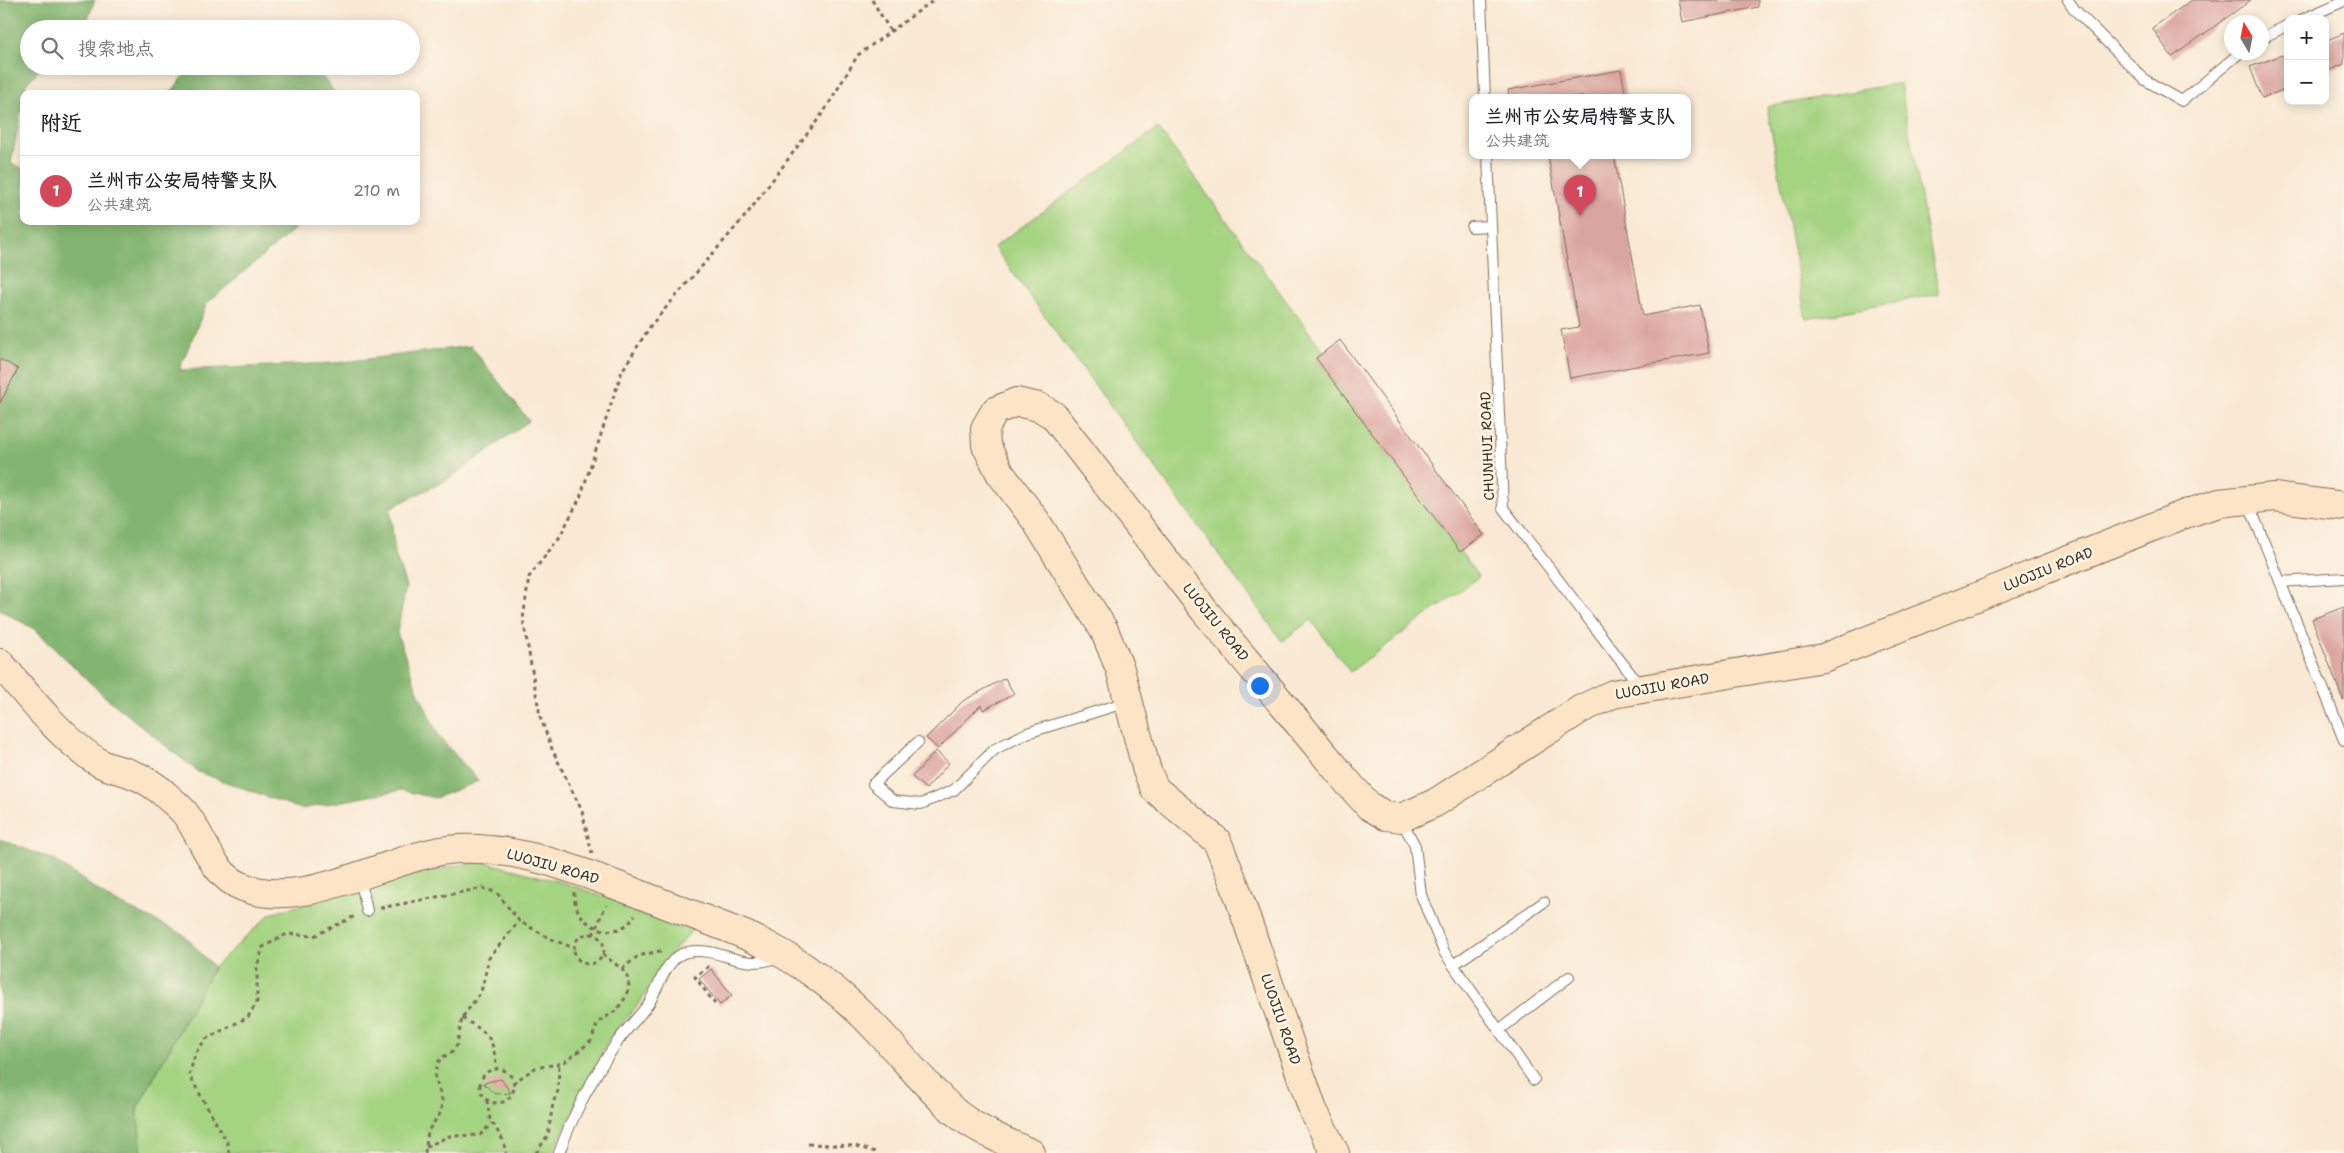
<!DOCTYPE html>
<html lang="zh">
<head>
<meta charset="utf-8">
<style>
  body { margin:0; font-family:"Shantell Sans","LXGW WenKai TC",sans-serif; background:#f2f2f2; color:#202124 }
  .controls { position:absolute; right:15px; top:15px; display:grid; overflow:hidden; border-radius:10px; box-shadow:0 2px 12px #0003 }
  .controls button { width:45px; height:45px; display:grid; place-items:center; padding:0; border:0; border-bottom:1px solid #e0e0e0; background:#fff; color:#202124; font:25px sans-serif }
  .compass { position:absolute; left:2224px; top:15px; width:45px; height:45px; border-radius:50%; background:#fff; box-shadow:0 2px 12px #0003; rotate:350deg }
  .you { position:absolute; left:1259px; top:685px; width:18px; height:18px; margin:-12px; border:4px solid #fff; border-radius:50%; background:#1a73e8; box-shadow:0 0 0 8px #1a73e833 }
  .badge { display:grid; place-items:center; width:32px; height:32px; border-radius:50%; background:#d1495b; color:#fff; font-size:16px; font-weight:700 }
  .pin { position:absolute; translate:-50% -41px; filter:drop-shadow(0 1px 2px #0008) }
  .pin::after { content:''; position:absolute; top:26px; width:18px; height:15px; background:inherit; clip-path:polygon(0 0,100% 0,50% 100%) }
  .popup { position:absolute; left:1469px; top:94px; width:222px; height:65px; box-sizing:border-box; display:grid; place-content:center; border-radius:10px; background:#fff; filter:drop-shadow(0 1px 4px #0005); font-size:16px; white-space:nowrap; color:#757577 }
  .popup b { font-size:19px; color:#202124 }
  .popup::after { content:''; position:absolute; left:50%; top:100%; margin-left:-10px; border:10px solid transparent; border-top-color:#fff }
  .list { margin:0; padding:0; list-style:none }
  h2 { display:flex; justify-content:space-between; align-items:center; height:65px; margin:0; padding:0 20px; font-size:21px }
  h2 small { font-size:16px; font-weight:400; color:#757577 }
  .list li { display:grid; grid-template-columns:32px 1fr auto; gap:15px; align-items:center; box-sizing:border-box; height:70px; padding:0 20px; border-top:1px solid #e0e0e0 }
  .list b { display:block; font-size:19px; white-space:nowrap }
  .list p { margin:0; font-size:16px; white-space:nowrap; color:#757577 }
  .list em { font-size:16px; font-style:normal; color:#757577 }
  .icon { flex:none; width:28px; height:28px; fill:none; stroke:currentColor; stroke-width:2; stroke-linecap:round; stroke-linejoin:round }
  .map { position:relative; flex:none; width:2344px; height:1153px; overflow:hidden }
  .search { position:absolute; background:#fff; box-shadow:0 2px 12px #0003; left:20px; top:20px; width:400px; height:55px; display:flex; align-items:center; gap:12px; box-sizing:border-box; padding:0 18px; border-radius:28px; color:#757577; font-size:19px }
  .panel { position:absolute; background:#fff; box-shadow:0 2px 12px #0003; left:20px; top:90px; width:400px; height:135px; border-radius:10px }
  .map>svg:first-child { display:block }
  .green { fill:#a4d381; stroke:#707e50 }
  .forest { fill:#83b56f; stroke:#5f7046 }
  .building { fill:#dba59f }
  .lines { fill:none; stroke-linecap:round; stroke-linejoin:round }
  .lane-casing { stroke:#7e6d5e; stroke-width:12 }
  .secondary-casing { stroke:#7e6d5e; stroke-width:30 }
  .path { stroke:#7e6d5e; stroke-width:3; stroke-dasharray:4 4; stroke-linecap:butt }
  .lane { stroke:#fff; stroke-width:10 }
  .secondary { stroke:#fee4c6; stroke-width:28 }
  .labels { text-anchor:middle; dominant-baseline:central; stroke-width:5; stroke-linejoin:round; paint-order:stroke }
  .street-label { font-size:14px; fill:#3b2a1e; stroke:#fcf5e5 }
</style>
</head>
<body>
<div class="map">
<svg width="2344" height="1153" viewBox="0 0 2344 1153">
  <rect width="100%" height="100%" fill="#fcf5e5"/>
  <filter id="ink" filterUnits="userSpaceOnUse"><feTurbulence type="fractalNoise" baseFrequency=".02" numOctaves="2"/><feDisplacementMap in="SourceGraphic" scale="10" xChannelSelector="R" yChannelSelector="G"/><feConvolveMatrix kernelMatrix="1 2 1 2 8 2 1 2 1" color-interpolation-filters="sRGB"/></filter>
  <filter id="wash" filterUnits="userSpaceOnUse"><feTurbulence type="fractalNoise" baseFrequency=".0096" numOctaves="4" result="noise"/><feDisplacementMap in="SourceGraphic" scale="20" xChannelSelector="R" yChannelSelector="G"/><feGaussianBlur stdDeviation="1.12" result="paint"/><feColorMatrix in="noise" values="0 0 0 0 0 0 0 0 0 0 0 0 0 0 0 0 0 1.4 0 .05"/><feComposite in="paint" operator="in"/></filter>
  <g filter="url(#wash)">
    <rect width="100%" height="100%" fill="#f9e9d4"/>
    <path class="green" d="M1900 83 1939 294 1806 319 1767 107Z
      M1158 128 1324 352 1316 358 1479 577 1350 672 1311 620 1282 641 994 247Z
      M481 861 565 883 694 928 661 966 641 1001 608 1040 552 1153H140L137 1109 214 967 270 914 400 876Z"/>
    <path class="forest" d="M0 0H95L87 21 79 29H29V66H43L26 84 11 163 24 169V221H304L207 303 179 370 335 363 471 346 529 421 447 480 390 508 395 554 406 586 397 633 416 687 439 737 479 781 435 798 401 790 301 809 198 772 103 695 36 630 0 610Z
      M191 66H314L336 94H170Z
      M0 839 54 860 110 899 183 934 214 967 137 1108 142 1153H0Z"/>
    <g id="blocks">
      <path class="building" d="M1678 0H1758V7L1682 22Z
        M2192 0H2251L2172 57 2152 28Z
        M2344 33V64L2325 72V41Z
        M2282 55 2288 63V88L2262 98 2250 67Z
        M1621 70 1626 97H1509L1508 90Z
        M1548 155H1614L1643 316 1700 305 1709 353 1570 378 1561 330 1579 327Z
        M1340 340 1484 535 1460 552 1316 358Z
        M0 359 18 369 0 403Z
        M2344 607V699L2343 700 2312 619Z
        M1005 678 1014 694 983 710 981 705 938 749 926 738 963 701Z
        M936 751 949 763 926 789 912 777Z
        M711 969 732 995 720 1005 699 979Z
        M501 1079 511 1093 495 1094 483 1083Z"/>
    </g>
  </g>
  <g filter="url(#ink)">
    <use href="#blocks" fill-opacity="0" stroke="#7e6d5e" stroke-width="1"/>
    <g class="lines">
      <g class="lane-casing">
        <path id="lane" d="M1481 0 1485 97
          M2068 0 2074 9 2145 80 2182 101 2241 52
          M2303 19 2344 1
          M2262 38 2288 25
          M1488 155 1503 508 1640 686
          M1472 227 1491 226
          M2248 502 2344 740
          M2280 582 2344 578
          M918 742 873 784 893 801 921 804 954 790 995 749 1027 733 1127 702
          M1401 819 1415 846 1421 895 1444 952 1534 1080
          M360 877 367 911
          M1453 965 1544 902
          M1499 1030 1569 977
          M559 1153C573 1114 594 1075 618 1041 627 1028 640 1016 649 1003 659 987 666 957 687 952 720 945 744 974 779 956"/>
      </g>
      <g class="secondary-casing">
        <path id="secondary" d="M0 663C27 695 64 742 100 763 108 768 119 769 129 773 144 778 158 787 170 799 176 804 183 810 187 816 205 841 212 875 243 887 307 913 394 852 458 849 523 846 587 874 647 897 680 910 713 922 745 935 797 957 845 994 883 1036 907 1062 929 1089 955 1112 977 1130 1006 1142 1031 1153
          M1335 1153 1313 1110 1235 886 1217 841 1155 789 1147 771 1120 669 1104 630 1036 521 1000 473 986 445 985 428 995 411 1016 402 1039 407 1053 415 1204 610 1349 784 1369 806 1386 816 1401 818 1435 803 1581 709 1613 694 1823 658 2185 514 2219 503 2274 497 2344 506"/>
      </g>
      <path class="path" d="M872 0 891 32
        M592 854 582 811 552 749 540 716 523 619 529 577 559 538 580 498 622 371 651 325 747 214 825 110 858 55 934 0
        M574 892C572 926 617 946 635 915
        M380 908 483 888 497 893 519 921 551 939 574 948
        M574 949a15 15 0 1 1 30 0a15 15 0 1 1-30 0Z
        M593 935 606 905
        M709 966 695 977 715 1004
        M622 969 638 956 664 950
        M462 1018C491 1035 492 1036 497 1069
        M480 1086a17 17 0 1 1 34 0a17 17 0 1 1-34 0Z
        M513 1083 535 1068 563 1063 580 1050 591 1041 598 1022 617 1010 625 998 629 987 627 976 622 969 602 954
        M487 1100 490 1119 503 1140 506 1153
        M808 1144 855 1146 879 1153
        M426 1147 449 1136 480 1135 492 1123
        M229 1153 227 1142 189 1075 196 1052 206 1039 248 1017 257 1002V966L263 947 287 934 314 936 355 916
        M425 1153 428 1131 441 1112 442 1100 435 1077 437 1064 441 1058 451 1053 457 1045 462 1018 481 992 489 958 519 921
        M536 1153 548 1135 553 1103 558 1091 559 1064"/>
      <use href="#lane" class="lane"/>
      <use href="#secondary" class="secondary"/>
    </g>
  </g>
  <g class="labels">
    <g class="street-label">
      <text transform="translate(1487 446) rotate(-92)">CHUNHUI ROAD</text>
      <text transform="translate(2048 569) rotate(-22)">LUOJIU ROAD</text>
      <text transform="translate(1216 622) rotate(51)">LUOJIU ROAD</text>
      <text transform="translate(1662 686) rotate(-10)">LUOJIU ROAD</text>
      <text transform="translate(553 866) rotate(16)">LUOJIU ROAD</text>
      <text transform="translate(1281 1019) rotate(71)">LUOJIU ROAD</text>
    </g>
  </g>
</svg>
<div class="controls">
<button>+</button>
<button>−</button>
</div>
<svg class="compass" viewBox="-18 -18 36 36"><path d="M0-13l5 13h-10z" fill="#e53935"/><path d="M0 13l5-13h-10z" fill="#757577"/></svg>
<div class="you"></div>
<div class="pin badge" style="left:1580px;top:216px">1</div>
<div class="popup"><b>兰州市公安局特警支队</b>公共建筑</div>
<div class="search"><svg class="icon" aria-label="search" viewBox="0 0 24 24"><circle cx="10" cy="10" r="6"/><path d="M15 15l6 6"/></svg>搜索地点</div>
<section class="panel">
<h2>附近<small></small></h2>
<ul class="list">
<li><span class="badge">1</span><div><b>兰州市公安局特警支队</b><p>公共建筑</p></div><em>210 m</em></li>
</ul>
</section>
</div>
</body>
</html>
